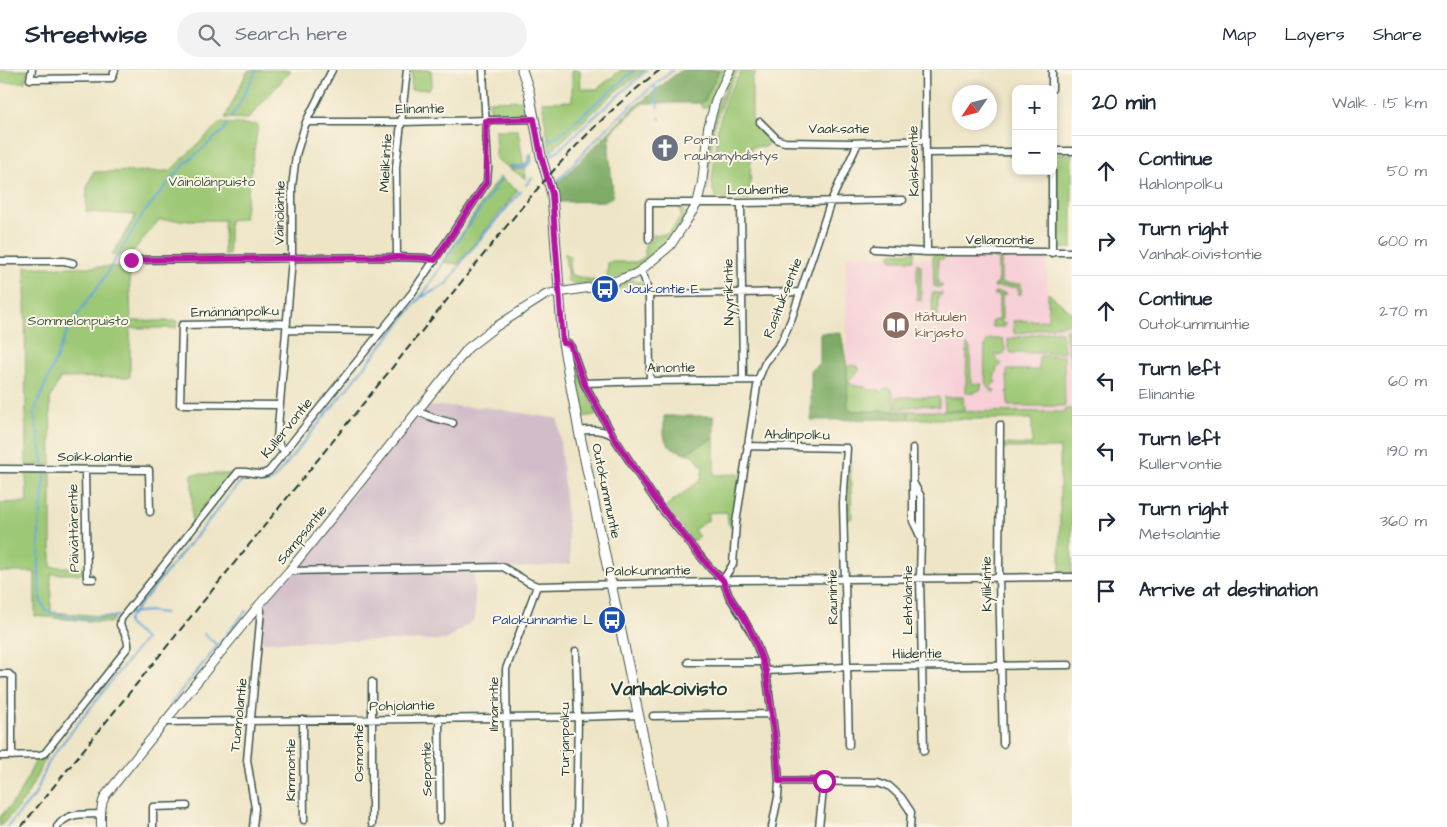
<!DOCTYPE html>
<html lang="en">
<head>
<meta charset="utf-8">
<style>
  body { margin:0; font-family:"Architects Daughter",sans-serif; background:#f2f2f3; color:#1f2937 }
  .controls { position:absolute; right:15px; top:15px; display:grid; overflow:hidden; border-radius:10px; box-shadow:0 2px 8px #0003 }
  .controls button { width:45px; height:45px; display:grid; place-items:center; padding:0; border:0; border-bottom:1px solid #e0e1e3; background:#fff; color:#1f2937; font:25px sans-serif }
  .compass { position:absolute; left:952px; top:15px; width:45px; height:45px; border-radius:50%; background:#fff; box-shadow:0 2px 8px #0003; rotate:235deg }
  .stop { position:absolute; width:15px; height:15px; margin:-11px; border:4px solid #b5179e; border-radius:50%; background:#fff }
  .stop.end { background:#b5179e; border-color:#fff; box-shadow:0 1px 5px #0008 }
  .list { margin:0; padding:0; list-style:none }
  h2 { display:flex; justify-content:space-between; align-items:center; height:65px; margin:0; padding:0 20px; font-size:21px }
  h2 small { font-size:16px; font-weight:400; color:#747a83 }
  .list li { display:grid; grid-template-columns:32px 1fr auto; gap:15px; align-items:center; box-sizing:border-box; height:70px; padding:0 20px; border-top:1px solid #e0e1e3 }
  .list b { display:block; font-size:19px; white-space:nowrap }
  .list p { margin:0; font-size:16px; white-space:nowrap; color:#747a83 }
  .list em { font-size:16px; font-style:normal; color:#747a83 }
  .icon { flex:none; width:28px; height:28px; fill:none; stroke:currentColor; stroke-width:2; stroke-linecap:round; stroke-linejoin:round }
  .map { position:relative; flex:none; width:1072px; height:757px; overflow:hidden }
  header { display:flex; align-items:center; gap:30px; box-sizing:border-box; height:70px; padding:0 25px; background:#fff; border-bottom:1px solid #e0e1e3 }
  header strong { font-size:24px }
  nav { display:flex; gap:28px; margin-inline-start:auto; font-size:18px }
  .search { width:350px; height:45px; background:#f2f2f3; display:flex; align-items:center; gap:12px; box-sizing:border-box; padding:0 18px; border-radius:28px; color:#747a83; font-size:19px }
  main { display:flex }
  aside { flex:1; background:#fff }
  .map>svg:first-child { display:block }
  .built { fill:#f6cfd7 }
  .industrial { fill:#d1bdc9 }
  .green { fill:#9dc875; stroke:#5e8254 }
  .forest { fill:#7eac66; stroke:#4e744d }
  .water { fill:#62a6d7; stroke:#407286 }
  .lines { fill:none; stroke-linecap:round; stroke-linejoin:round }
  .stream { stroke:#62a6d7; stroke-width:2 }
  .minor-casing { stroke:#3e564a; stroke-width:9 }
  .tertiary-casing { stroke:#3e564a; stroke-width:10 }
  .secondary-casing { stroke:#3e564a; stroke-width:11 }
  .minor { stroke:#fff; stroke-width:6 }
  .tertiary { stroke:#fff; stroke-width:8 }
  .secondary { stroke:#fff; stroke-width:9 }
  .rail { stroke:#1f3d34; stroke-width:2; stroke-dasharray:8 4; stroke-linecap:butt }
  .route { stroke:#b5179e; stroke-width:6 }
  .labels { text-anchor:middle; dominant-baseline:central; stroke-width:4; stroke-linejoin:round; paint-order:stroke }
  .street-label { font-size:14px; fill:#1f3d34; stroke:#fcf5e5 }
  .worship-label { font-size:14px; fill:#5b616d; stroke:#fcf5e5; text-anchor:start }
  .park-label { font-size:14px; fill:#3e6044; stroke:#fcf5e5 }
  .transit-label { font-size:14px; fill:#164399; stroke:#fcf5e5; text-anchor:start }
  .education-label { font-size:14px; fill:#785e54; stroke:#fcf5e5; text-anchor:start }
  .district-label { font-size:19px; font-weight:bold; fill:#1f3d34; stroke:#fcf5e5 }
</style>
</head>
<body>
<header>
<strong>Streetwise</strong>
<div class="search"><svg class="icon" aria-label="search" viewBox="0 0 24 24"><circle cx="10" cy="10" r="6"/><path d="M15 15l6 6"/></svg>Search here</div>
<nav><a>Map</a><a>Layers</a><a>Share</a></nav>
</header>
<main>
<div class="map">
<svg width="1072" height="757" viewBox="0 0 1072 757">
  <rect width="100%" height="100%" fill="#fcf5e5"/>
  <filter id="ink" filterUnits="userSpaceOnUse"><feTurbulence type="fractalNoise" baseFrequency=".02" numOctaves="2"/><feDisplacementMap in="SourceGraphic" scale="10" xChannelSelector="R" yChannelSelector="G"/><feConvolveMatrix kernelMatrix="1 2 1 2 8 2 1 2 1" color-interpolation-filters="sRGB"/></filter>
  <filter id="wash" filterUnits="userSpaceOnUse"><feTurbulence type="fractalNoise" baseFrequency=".0096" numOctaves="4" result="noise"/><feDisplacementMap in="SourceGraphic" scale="20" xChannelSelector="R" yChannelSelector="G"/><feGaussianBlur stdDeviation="1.12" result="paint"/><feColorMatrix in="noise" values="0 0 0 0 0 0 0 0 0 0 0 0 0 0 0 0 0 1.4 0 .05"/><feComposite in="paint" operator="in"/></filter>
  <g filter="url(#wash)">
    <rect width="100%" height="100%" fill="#eee5c7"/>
    <path class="built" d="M846 185 938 189 1047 188 1048 250 1072 251V341H847Z"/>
    <path class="industrial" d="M425 336 484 337 558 349 571 494 474 501 475 549 446 570 262 572 264 534Z"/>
    <path class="green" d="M0 0H28L25 12 0 13Z
      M249 0H291L248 49 225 48 246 4Z
      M412 0H431L432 13 430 19 411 20Z
      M572 0H580L581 19H597L621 0H645L616 21 550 82 542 32 572 31Z
      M719 0H725L710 35 704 38H702L700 33 705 30Z
      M734 0H738L724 27 714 56 707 120H704L712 53 720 28Z
      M742 0H758L752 8V52L769 68 768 74 766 76 751 77 750 129H722L716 127 713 121 712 111 718 57 726 28Z
      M526 30 528 44 523 46H492L491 43 489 31Z
      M220 53 258 55 244 149 229 150V185H224V150H159L129 186 112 185 136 145 86 142 87 118 93 102 170 101Z
      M495 60H518L526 109 496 89Z
      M1055 84H1072V178H1060L1057 175 1054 85Z
      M499 107 518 120 458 194 442 192Z
      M680 137 684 140 686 145C681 152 677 161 672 168 660 183 627 209 607 209L608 192H636L645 187V172L653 171V165L668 164 681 147Z
      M915 182 913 190H892L891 189 890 185 892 183Z
      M565 184H567L571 188 569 195 571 205 597 211 596 213 575 214 568 212Z
      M934 184H944V189H938V215H942V217H936L934 216 933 185Z
      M992 185H1008V188L1001 189V214H1021V224H1018L1017 217H994L995 215 998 214V189L992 188Z
      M917 193 921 196V231L917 230Z
      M25 197H129L131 251H177L176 258H130V307L60 308 50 329 51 395H26Z
      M632 209 637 210 615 221 594 222Z
      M640 211 644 216 642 221H621Z
      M994 222 1005 223V225H1002V254H1006L1005 257H993L992 256V251L999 250V225H994Z
      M933 223H942V225L938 226V251H942L941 256H936L933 253 932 224Z
      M1048 223 1072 243V253L1015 264 1014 263 1013 251 1048 250Z
      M1072 258V301L1065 260 1066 259Z
      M1058 260 1062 263 1064 281 1063 283H1011L1008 279V269Z
      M990 269H1003L1005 280 1004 284 995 285V287L1002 294 997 298 994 309 996 312 990 317 992 319 995 320 994 322 990 321C982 309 985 289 985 275L986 272Z
      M967 275H968L970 278 971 313 982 314 980 320 973 323H965V316L966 314Z
      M569 280H570L597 345 581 347 578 339Z
      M1039 286H1064L1065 336H1008L1007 300H1039Z
      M852 295 857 296 859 297V301L849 311 851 315 866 317 869 320H880V323L888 318 892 320 896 341H847V297Z
      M896 327H939V337L922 335 899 339 897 338Z
      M944 327H963L964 340 945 341Z
      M1065 339H1072V503L1060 504V378H1003V374L1032 375V349H909V341L1065 342Z
      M714 368V405L739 404 732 457 731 458 728 452 727 442 708 443V451H706L694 460 699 467 696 470H692L666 436 701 410 703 398 695 386 685 383Z
      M848 388H850L852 448 849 449H846Z
      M26 403H51V497H83V504H51V542L115 547 110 553 35 546V502H0V433L27 432Z
      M192 404H231L192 453Z
      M37 688H46L25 729 0 757V747L17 728Z"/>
    <path class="forest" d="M681 0H719L705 30 700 33H643L610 63 609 79 613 126 606 131 557 132 555 116 632 39Z
      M820 263H841L847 297 848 341H909V349L811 350V300L820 293Z
      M664 346H714V368L685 383C661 375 664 369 664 346Z"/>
    <path class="water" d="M531 83 532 91 525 99H511L509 98 510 96 525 95Z"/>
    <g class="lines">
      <path class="stream" d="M655 15 658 37
        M231 47C243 32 246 16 257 0
        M659 47 660 49
        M549 67 547 69 550 71 560 64 635 0
        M551 79 553 85 603 39 647 0
        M556 113C592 72 630 33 673 0
        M526 115 532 108
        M422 227 447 214 465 187 521 121
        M44 395 34 344 38 332 69 257 104 208 143 144 174 106 189 90 222 62 227 55
        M45 404 39 456V505L40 529 46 541C69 548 95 551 118 546
        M130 543 148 541 165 543
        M204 564 217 575
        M171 633 246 541
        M7 757 35 725 50 689 57 680 145 569 128 554V549L241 411 244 408C255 410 265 417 274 409L424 223 451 181 502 108"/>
    </g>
  </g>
  <g filter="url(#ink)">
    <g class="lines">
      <g class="minor-casing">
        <path id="minor" d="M32 0 30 9 112 8 115 0
          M925 0 927 182
          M1052 19V0
          M306 52H401L534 49
          M760 52 778 70 785 72 851 73 926 70
          M1053 81H1072
          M926 83 1016 82
          M1052 101V183
          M741 133 743 310
          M649 169V133H741L903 130
          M874 179 927 182H1072
          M397 187 396 97 407 0
          M131 190 397 187 425 188 435 191
          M0 191H64L73 193
          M640 201 644 207 649 224 650 311
          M649 224 800 222
          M287 260 381 261
          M563 273 570 274 584 313 613 366 644 413 660 437 711 499 723 510 729 526 743 548 754 568 766 601 777 684 779 711 778 727 772 757
          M584 313 650 311 758 310
          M279 335 180 334 182 255 287 253
          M416 342 424 344 434 348 453 353
          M1000 355 999 507 1003 674
          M579 361C591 359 601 359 612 365
          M747 376 847 378 843 433 849 675
          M913 378V451L921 468 920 508 924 681
          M286 381 280 377 277 369 292 189V117L296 85 306 52 332 0
          M0 399 149 400 150 442
          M85 400 87 509H93
          M914 414 921 427V464
          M289 501 503 497 528 512 537 516 714 512 734 510 1072 507
          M723 510 733 494 736 453 758 310 765 293 781 273 791 250 831 131 858 73
          M576 581 578 647 576 757
          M688 592H763
          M766 601 847 597 1069 595
          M0 604H9L12 607V686
          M653 646 772 644
          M439 648 440 750
          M303 650 304 750
          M166 652 578 647 639 645
          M0 686 40 685 45 683 128 577C129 569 124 562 120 555L121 549 238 402C250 400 259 408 269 401L412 223 487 112 488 98 483 0
          M779 711 878 712 889 716 901 727 911 742 910 757
          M372 754V612
          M57 757C68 741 84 745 100 744
          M153 757V737L187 736
          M253 757 255 738 247 690 261 541 259 535
          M508 757 506 599 537 516
          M819 757 824 711"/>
      </g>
      <g class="tertiary-casing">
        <path id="tertiary" d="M101 757C101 746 100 736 105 726L259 535 289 501 468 278 494 258 547 224 601 216 635 204 640 201 670 176 684 155 697 134 702 113 708 58 716 29 730 0"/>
      </g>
      <g class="secondary-casing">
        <path id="secondary" d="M522 0 529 21 541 86 552 124 563 273 579 361 662 757"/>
      </g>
      <use href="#minor" class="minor"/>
      <use href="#tertiary" class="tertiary"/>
      <use href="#secondary" class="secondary"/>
      <path class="rail" d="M21 757 522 137C564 87 608 39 660 0"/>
    </g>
  </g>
  <g class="lines" filter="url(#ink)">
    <path class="route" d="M131 190 397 187 425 188 435 190 487 112 486 51 534 49 541 86 552 124 563 273 570 274 584 313 613 366 644 413 660 436 711 499 723 510 729 526 744 548 754 568 766 601 777 684 779 711H824"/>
  </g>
  <defs>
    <g id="church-disc" transform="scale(1.4375)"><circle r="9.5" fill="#6b7280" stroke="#fcf5e5"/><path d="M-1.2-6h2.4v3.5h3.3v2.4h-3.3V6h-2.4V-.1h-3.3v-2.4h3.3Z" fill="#fff"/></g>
    <g id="bus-disc" transform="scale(1.4375)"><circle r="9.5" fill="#1a4fb4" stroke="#fcf5e5"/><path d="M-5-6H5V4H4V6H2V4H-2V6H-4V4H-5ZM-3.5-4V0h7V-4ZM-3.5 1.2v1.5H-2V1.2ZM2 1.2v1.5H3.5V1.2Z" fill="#fff"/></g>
    <g id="library-disc" transform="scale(1.4375)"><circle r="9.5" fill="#8d6e63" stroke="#fcf5e5"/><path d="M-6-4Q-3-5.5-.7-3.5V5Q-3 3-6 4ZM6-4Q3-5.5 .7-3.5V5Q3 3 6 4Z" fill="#fff"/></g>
  </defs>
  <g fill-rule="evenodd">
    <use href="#church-disc" x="665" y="78"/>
    <use href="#bus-disc" x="605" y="219"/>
    <use href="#library-disc" x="896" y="255"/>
    <use href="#bus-disc" x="612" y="550"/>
  </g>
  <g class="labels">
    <g class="street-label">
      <text transform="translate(420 39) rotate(-1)">Elinantie</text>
      <text x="839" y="59">Vaaksatie</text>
      <text transform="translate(914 91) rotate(-91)">Kalskeentie</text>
      <text transform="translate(386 93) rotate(-87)">Mielikintie</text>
      <text transform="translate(758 120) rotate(-1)">Louhentie</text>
      <text transform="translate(280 143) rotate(-89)">Väinöläntie</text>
      <text x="1000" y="170">Vellamontie</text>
      <text transform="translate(729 222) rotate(-91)">Nyyrikintie</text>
      <text transform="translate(783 228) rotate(-69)">Rasituksentie</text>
      <text transform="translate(235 242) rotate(-1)">Emännänpolku</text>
      <text transform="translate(671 298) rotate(-1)">Ainontie</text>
      <text transform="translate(287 358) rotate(-51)">Kullervontie</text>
      <text transform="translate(797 365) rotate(1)">Ahdinpolku</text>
      <text x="95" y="387">Soikkolantie</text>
      <text transform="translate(606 421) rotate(78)">Outokummuntie</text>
      <text transform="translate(74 458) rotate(-91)">Päivättärentie</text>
      <text transform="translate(302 465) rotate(-51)">Sampsantie</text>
      <text transform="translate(648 501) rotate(-1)">Palokunnantie</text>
      <text transform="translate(987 514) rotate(-91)">Kyllikintie</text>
      <text transform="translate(833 527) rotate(-91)">Raunintie</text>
      <text transform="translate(908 530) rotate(-90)">Lehtolantie</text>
      <text transform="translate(917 584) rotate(-1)">Hiidentie</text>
      <text transform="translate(494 634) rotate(-90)">Ilmarintie</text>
      <text transform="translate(402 636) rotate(-1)">Pohjolantie</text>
      <text transform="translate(239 645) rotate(-84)">Tuomolantie</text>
      <text transform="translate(565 669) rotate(-90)">Turjanpolku</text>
      <text transform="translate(359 683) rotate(-90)">Osmontie</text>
      <text transform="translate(427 699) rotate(-91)">Sepontie</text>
      <text transform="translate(291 700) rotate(-90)">Kimmontie</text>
    </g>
    <g class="worship-label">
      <text x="684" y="70">Porin<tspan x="684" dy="16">rauhanyhdistys</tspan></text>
    </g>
    <g class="park-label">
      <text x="212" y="112">Väinölänpuisto</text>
      <text x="78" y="251">Sommelonpuisto</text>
    </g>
    <g class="transit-label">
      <text x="624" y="219">Joukontie E</text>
      <text x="593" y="550" text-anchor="end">Palokunnantie L</text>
    </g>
    <g class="education-label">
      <text x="915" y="247">Itätuulen<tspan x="915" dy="16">kirjasto</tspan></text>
    </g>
    <g class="district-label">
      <text x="669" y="619">Vanhakoivisto</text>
    </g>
  </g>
</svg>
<div class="controls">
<button>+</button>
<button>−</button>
</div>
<svg class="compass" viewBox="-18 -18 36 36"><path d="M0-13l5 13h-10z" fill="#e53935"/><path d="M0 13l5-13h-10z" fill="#747a83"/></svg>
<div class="stop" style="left:824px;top:711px"></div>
<div class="stop end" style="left:131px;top:190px"></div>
</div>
<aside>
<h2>20 min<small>Walk · 1.5 km</small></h2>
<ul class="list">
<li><svg class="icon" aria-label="ahead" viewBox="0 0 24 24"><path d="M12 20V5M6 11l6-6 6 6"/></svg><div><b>Continue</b><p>Hahlonpolku</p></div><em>50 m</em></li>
<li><svg class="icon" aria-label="right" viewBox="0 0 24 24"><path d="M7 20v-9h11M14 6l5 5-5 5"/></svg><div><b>Turn right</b><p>Vanhakoivistontie</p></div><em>600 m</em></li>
<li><svg class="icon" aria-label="ahead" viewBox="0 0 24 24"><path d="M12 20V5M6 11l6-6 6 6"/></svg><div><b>Continue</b><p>Outokummuntie</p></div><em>270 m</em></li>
<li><svg class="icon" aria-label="left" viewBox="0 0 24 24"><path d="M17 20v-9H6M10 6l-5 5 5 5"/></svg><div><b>Turn left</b><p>Elinantie</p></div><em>60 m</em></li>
<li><svg class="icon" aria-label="left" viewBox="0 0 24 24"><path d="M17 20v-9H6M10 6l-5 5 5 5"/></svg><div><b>Turn left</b><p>Kullervontie</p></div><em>190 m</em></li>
<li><svg class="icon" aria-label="right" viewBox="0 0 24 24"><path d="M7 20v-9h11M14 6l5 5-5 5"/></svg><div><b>Turn right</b><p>Metsolantie</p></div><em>360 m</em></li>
<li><svg class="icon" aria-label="arrive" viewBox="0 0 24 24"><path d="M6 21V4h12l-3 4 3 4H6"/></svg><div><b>Arrive at destination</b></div></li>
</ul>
</aside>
</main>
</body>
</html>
